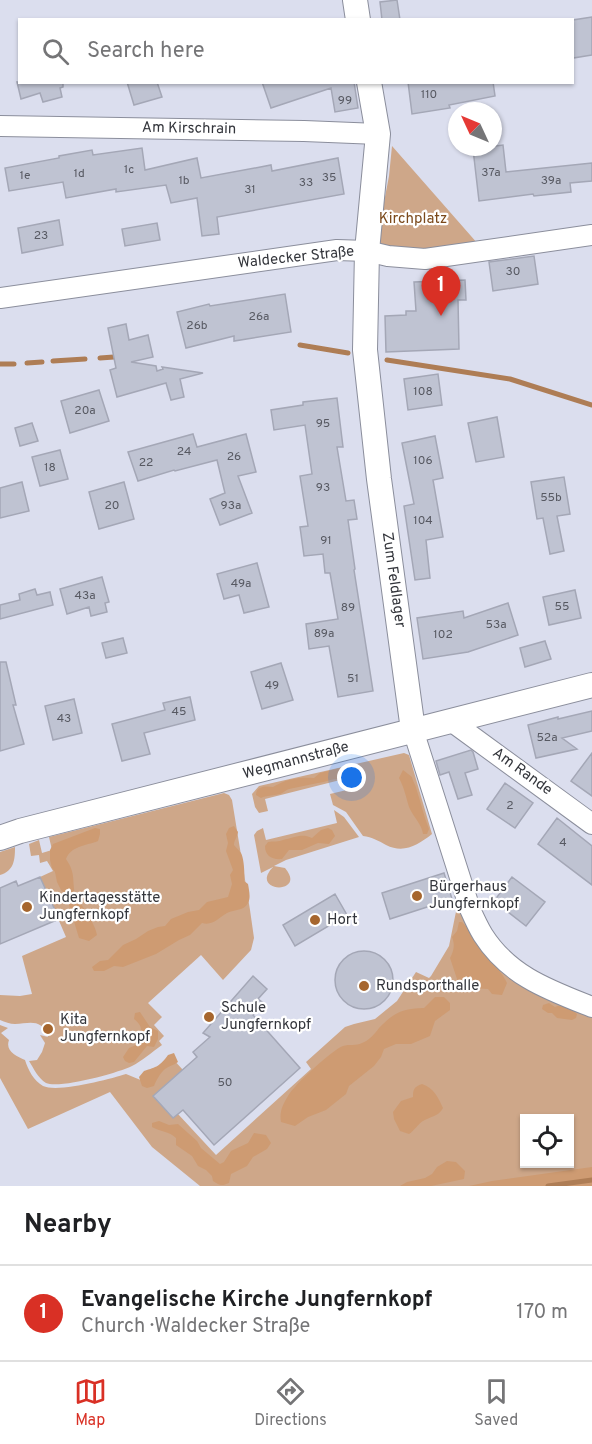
<!DOCTYPE html>
<html lang="en">
<head>
<meta charset="utf-8">
<style>
  body { margin:0; font-family:Overpass,sans-serif; background:#f2f2f2; color:#202124 }
  .controls { position:absolute; right:18px; bottom:18px; display:grid; overflow:hidden; border-radius:0px; box-shadow:0 2px 4px #0004 }
  .controls button { width:54px; height:54px; display:grid; place-items:center; padding:0; border:0; border-bottom:2px solid #e0e0e0; background:#fff; color:#202124; font:30px sans-serif }
  .compass { position:absolute; left:448px; top:102px; width:54px; height:54px; border-radius:50%; background:#fff; box-shadow:0 2px 4px #0004; rotate:314deg }
  .you { position:absolute; left:352px; top:778px; width:21px; height:21px; margin:-15px; border:4px solid #fff; border-radius:50%; background:#1a73e8; box-shadow:0 0 0 9px #1a73e833 }
  .badge { display:grid; place-items:center; width:39px; height:39px; border-radius:50%; background:#d93025; color:#fff; font-size:20px; font-weight:700 }
  .pin { position:absolute; translate:-50% -50px; filter:drop-shadow(0 2px 3px #0008) }
  .pin::after { content:''; position:absolute; top:32px; width:21px; height:18px; background:inherit; clip-path:polygon(0 0,100% 0,50% 100%) }
  .list { margin:0; padding:0; list-style:none }
  h2 { display:flex; justify-content:space-between; align-items:center; height:78px; margin:0; padding:0 24px; font-size:26px }
  h2 small { font-size:20px; font-weight:400; color:#757577 }
  .list li { display:grid; grid-template-columns:39px 1fr auto; gap:18px; align-items:center; box-sizing:border-box; height:96px; padding:0 24px; border-top:2px solid #e0e0e0 }
  .list b { display:block; font-size:22px; white-space:nowrap }
  .list p { margin:0; font-size:20px; white-space:nowrap; color:#757577 }
  .list em { font-size:20px; font-style:normal; color:#757577 }
  .icon { flex:none; width:33px; height:33px; fill:none; stroke:currentColor; stroke-width:2; stroke-linecap:round; stroke-linejoin:round }
  .map { position:relative; flex:none; width:592px; height:1186px; overflow:hidden }
  .search { position:absolute; background:#fff; box-shadow:0 2px 4px #0004; left:18px; right:18px; top:18px; height:66px; display:flex; align-items:center; gap:15px; box-sizing:border-box; padding:0 21px; border-radius:0px; color:#757577; font-size:22px }
  .sheet { height:174px; background:#fff }
  nav { display:flex; justify-content:space-around; align-items:center; box-sizing:border-box; height:84px; border-top:2px solid #e0e0e0; background:#fff; font-size:16px; color:#757577 }
  nav a { display:grid; justify-items:center; gap:3px }
  nav .on { color:#d93025 }
  .map>svg:first-child { display:block }
  .green { fill:#cea789; fill-rule:evenodd }
  .forest { fill:#ce9b72 }
  .lines { fill:none; stroke-linecap:round; stroke-linejoin:round }
  .stream { stroke:#ae7d55; stroke-width:5 }
  .building { fill:#bfc3d2; stroke:#a4a7b6; stroke-width:1.5 }
  .minor-casing { stroke:#8b8e9c; stroke-width:22 }
  .tertiary-casing { stroke:#8b8e9c; stroke-width:26 }
  .minor { stroke:#fff; stroke-width:20 }
  .tertiary { stroke:#fff; stroke-width:24 }
  .poi-dot { fill:#a6662e; stroke:#fff; stroke-width:2 }
  .labels { text-anchor:middle; dominant-baseline:central; stroke-width:4.5; stroke-linejoin:round; paint-order:stroke }
  .number-label { font-size:12px; fill:#575962 }
  .street-label { font-size:15px; fill:#34363c; stroke:#fff }
  .park-label { font-size:15px; fill:#7b491b; stroke:#fff }
  .poi-label { font-size:15px; fill:#34363c; stroke:#fff; text-anchor:start }
</style>
</head>
<body>
<div class="map">
<svg width="592" height="1186" viewBox="0 0 592 1186">
  <rect width="100%" height="100%" fill="#dbdeee"/>
  <path class="green" d="M392 146 478 244 411 251 376 244 389 176Z
    M404 753 409 755 432 834C418 845 404 854 386 845 379 841 372 837 363 836L346 812 333 805 330 794 355 788 352 777 265 799 268 811 259 813 255 807 252 794 259 786Z
    M224 793 229 795 232 800 250 910 254 938 251 950 223 980 201 955 148 1003 162 1017 154 1025 164 1036 159 1041 162 1045C152 1052 142 1061 132 1066 118 1073 59 1089 46 1083 38 1078 34 1069 29 1061L37 1060 42 1052 45 1043 40 1035 48 1037C42 1018 30 1023 15 1024 10 1024 5 1022 0 1020V995L20 996 32 994 22 956 66 937 40 877 53 871 47 861 40 863 39 855 31 856 29 844 39 840 42 853 52 850 49 837Z
    M334 810 344 817 359 837 286 860 274 866 285 868C308 895 248 893 273 867L261 873 254 835 257 831 263 828 266 840 337 823Z
    M15 847C15 860 14 871 0 875V852Z
    M459 897 501 957 592 1007V1186H200L152 1147 110 1092 28 1129 0 1078V1025L8 1028 1 1033 9 1040C5 1051 16 1056 25 1060 28 1070 34 1081 43 1086 58 1093 110 1079 126 1074L143 1081 172 1058 183 1070 154 1097 173 1118 178 1114 216 1155 311 1069 306 1062 345 1027 354 1024 375 1019 397 1001 416 972 429 978 431 976 449 946ZM524 1118H570V1164H524Z"/>
  <path class="forest" d="M344 767 350 769V774L342 779C333 778 327 782 318 783 308 785 299 787 289 789 286 790 283 793 280 794 273 796 267 795 261 798L256 795C256 786 266 786 273 787 286 779 299 777 314 778L320 773Z
    M403 770 412 777C413 782 416 785 417 791 421 803 424 817 429 829L427 834H423C422 824 413 817 409 807 406 797 404 787 399 778Z
    M234 826 238 832C237 838 234 840 234 845 236 848 239 850 241 853 244 858 245 875 244 881L248 884C249 890 251 898 248 903 244 911 235 909 227 913 218 918 213 926 202 923L190 935 179 940 156 954 123 967 114 966 104 971H94L92 967 100 961 108 960 123 945 136 939 148 931 158 927 165 926 171 919 188 912 199 910 207 902 228 897 232 884 230 875 233 870 226 851 228 843 226 834 229 828Z
    M95 828 100 829V834L98 841C85 846 71 846 66 859 77 875 71 881 76 897 78 902 82 904 84 909 89 917 95 925 97 935L89 941 79 938 66 895 61 890 57 882 55 872 52 868 50 860V850L53 844Z
    M328 828 332 830 335 836 329 844 318 843 302 850H289L282 859C272 860 265 856 265 846L268 842C273 841 279 842 283 840 294 838 301 833 312 838L321 830Z
    M459 922H462C473 933 480 946 489 959 496 968 502 972 507 983L502 995 492 994 488 989 472 988 458 982 450 958C454 951 455 944 452 937L457 931Z
    M435 997H444L450 1003V1010L435 1021 430 1036 411 1044H396L384 1049 381 1057 374 1066 349 1086 346 1094 326 1110 308 1117 295 1126 281 1122C279 1112 283 1104 288 1096 294 1085 332 1050 343 1046 349 1044 356 1046 362 1043 368 1041 375 1034 379 1028 395 1012 401 1009 424 1008Z
    M549 1003 555 1007C562 1003 571 1009 577 1014L576 1018 572 1020 557 1018 552 1013H548L542 1009 543 1005Z
    M140 1012 150 1027 158 1031V1039L154 1047 147 1046 134 1062 129 1063 125 1061 123 1057 129 1048 138 1044C139 1031 146 1029 134 1019L135 1013Z
    M174 1053 178 1062C174 1065 169 1066 165 1069 160 1073 156 1081 154 1086L147 1088 142 1086 139 1077 144 1071C157 1067 160 1066 168 1055Z
    M422 1084C434 1088 438 1097 443 1108 438 1117 431 1116 423 1121 419 1123 414 1131 409 1134L400 1131 394 1119 393 1112 401 1101 413 1097C413 1089 414 1087 422 1084Z
    M159 1121 169 1125 178 1124 197 1141 201 1148 220 1164 224 1162 231 1151 248 1143 254 1133 266 1135 271 1143 267 1149 253 1157 247 1166 231 1174 229 1183C222 1186 220 1186 213 1181L212 1176 206 1170 198 1166 192 1156 176 1145V1138C169 1131 160 1132 152 1127V1123Z
    M447 1161 456 1162 465 1171 464 1179 431 1186H400L407 1182 425 1178 432 1174 437 1167Z
    M592 1167V1186H469L492 1181Z"/>
  <g class="lines">
    <path class="stream" d="M300 345 348 353
      M100 358 114 357
      M387 360 510 379 592 405
      M53 361 85 359
      M27 363 42 362
      M0 364H14
      M548 1186 592 1180"/>
  </g>
  <path class="building" d="M397 0 400 20H382L380 2Z
    M592 17V55L573 58V20Z
    M17 82H63V87L60 88 62 97 43 102 40 93 21 99Z
    M127 82H157L162 97 134 105Z
    M262 82H354L358 108 335 112 331 88 271 108Z
    M408 82H493L495 96 449 105 450 108 412 114Z
    M503 145 506 172 592 163V181L570 183 571 192 534 196 533 194 479 201 473 149Z
    M142 148 145 170 197 158 201 178 271 165 272 171 338 158 344 194 217 217 219 234 202 236 197 198 171 203 166 185 116 192V189L66 198 63 182 9 191 5 168 59 158V156L92 150 93 155Z
    M59 220 63 245 22 253 18 228Z
    M157 223 160 240 125 246 122 229Z
    M534 256 538 284 493 291 489 262Z
    M465 280 466 300H458L459 349 386 352 385 316 406 315V311H416L414 282Z
    M285 294 291 332 234 341V336L186 348 177 312 209 304 210 306Z
    M126 324 129 340 148 335 153 357 131 362 156 366 157 371 163 369 162 367 203 373 180 379 184 397 171 400 166 383 117 397 110 370 116 368 108 328Z
    M438 374 442 405 408 410 404 379Z
    M99 390 109 421 70 433 61 401Z
    M337 398 343 447H337L346 501 354 500 357 519 348 520 355 569 354 570 373 691 338 697 329 646 309 649 306 624 338 619 330 573H325L323 554 304 556 300 527 308 526 300 476 312 474 305 425 274 430 271 410 303 405V402Z
    M497 417 504 457 476 462 468 423Z
    M32 423 38 441 20 446 15 428Z
    M193 434 197 447 246 434 256 472 238 476 252 513 220 525 210 499 225 493 217 460 175 471 174 470 138 481 128 452Z
    M435 436 443 478 433 480 443 537 426 540 430 578 415 580 404 506 414 504 402 443Z
    M60 450 68 479 40 486 32 457Z
    M564 477 570 514 557 516 564 551 550 554 543 518 537 519 531 482Z
    M22 482 29 511 0 518V488Z
    M124 482 134 519 99 529 89 492Z
    M257 563 269 607 244 613 239 595 224 599 217 574Z
    M102 577 109 602 105 603 107 612 91 616 89 607 67 614 60 589Z
    M35 589 37 595 50 592 53 605 0 619V605L20 600 19 594Z
    M575 590 581 618 549 625 543 597Z
    M508 603 518 635 468 652 423 659 417 618 463 611 464 618Z
    M123 638 127 653 106 658 102 643Z
    M545 641 551 659 525 667 520 648Z
    M0 662H6L16 705H13L24 744 0 751Z
    M281 663 293 700 262 709 251 672Z
    M190 697 195 720 144 733 150 754 122 761 112 724 165 710 163 703Z
    M74 699 82 733 53 740 45 706Z
    M592 711V731L562 738 577 749 536 758 528 725 558 717V719Z
    M471 750 473 752 478 769 465 773 472 795 458 799 449 772 440 775 436 761Z
    M592 753V796L571 781Z
    M505 783 533 803 515 828 487 809Z
    M557 818 592 846V885L538 844Z
    M444 873 452 899 390 919 382 893Z
    M40 877 59 919 0 944V888L16 881 18 886Z
    M512 877 545 902 526 926 494 901Z
    M335 894 347 915 295 946 283 925Z
    M335 980a29 29 0 1 1 58 0a29 29 0 1 1-58 0Z
    M253 976 267 989 258 999 262 1002 253 1015 300 1068 214 1145 183 1110 173 1118 153 1096 197 1057 193 1052 210 1037 203 1033Z"/>
  <g class="lines">
    <g class="minor-casing">
      <path id="minor" d="M0 126 304 131 378 134
        M0 298 337 250 367 251 388 256 425 259 592 235
        M451 721 592 824
        M413 730 470 909C474 918 478 927 483 935 509 976 549 990 592 1007"/>
    </g>
    <g class="tertiary-casing">
      <path id="tertiary" d="M355 0 358 20
        M369 82 378 134 367 251 365 350 379 479 413 730
        M0 838 20 831 592 685"/>
    </g>
    <use href="#minor" class="minor"/>
    <use href="#tertiary" class="tertiary"/>
  </g>
  <g class="poi-dot">
    <circle cx="417" cy="896" r="6"/>
    <circle cx="27" cy="907" r="6"/>
    <circle cx="315" cy="920" r="6"/>
    <circle cx="364" cy="986" r="6"/>
    <circle cx="209" cy="1017" r="6"/>
    <circle cx="48" cy="1029" r="6"/>
  </g>
  <g class="labels">
    <g class="number-label">
      <text x="429" y="95">110</text>
      <text x="345" y="101">99</text>
      <text x="129" y="170">1c</text>
      <text x="491" y="173">37a</text>
      <text x="79" y="174">1d</text>
      <text x="25" y="176">1e</text>
      <text x="329" y="178">35</text>
      <text x="184" y="181">1b</text>
      <text x="551" y="181">39a</text>
      <text x="306" y="183">33</text>
      <text x="250" y="190">31</text>
      <text x="41" y="236">23</text>
      <text x="513" y="272">30</text>
      <text x="259" y="317">26a</text>
      <text x="197" y="326">26b</text>
      <text x="423" y="392">108</text>
      <text x="85" y="411">20a</text>
      <text x="323" y="424">95</text>
      <text x="184" y="452">24</text>
      <text x="234" y="457">26</text>
      <text x="423" y="461">106</text>
      <text x="146" y="463">22</text>
      <text x="50" y="468">18</text>
      <text x="323" y="488">93</text>
      <text x="551" y="498">55b</text>
      <text x="112" y="506">20</text>
      <text x="231" y="506">93a</text>
      <text x="423" y="521">104</text>
      <text x="326" y="541">91</text>
      <text x="241" y="584">49a</text>
      <text x="85" y="596">43a</text>
      <text x="562" y="607">55</text>
      <text x="348" y="608">89</text>
      <text x="496" y="625">53a</text>
      <text x="324" y="634">89a</text>
      <text x="443" y="635">102</text>
      <text x="353" y="679">51</text>
      <text x="272" y="686">49</text>
      <text x="179" y="712">45</text>
      <text x="64" y="719">43</text>
      <text x="547" y="738">52a</text>
      <text x="510" y="806">2</text>
      <text x="563" y="843">4</text>
      <text x="225" y="1083">50</text>
    </g>
    <g class="street-label">
      <text transform="translate(189 129) rotate(1)">Am Kirschrain</text>
      <text transform="translate(296 258) rotate(-6)">Waldecker Straße</text>
      <text transform="translate(393 580) rotate(82)">Zum Feldlager</text>
      <text transform="translate(296 761) rotate(-15)">Wegmannstraße</text>
      <text transform="translate(522 772) rotate(36)">Am Rande</text>
    </g>
    <g class="park-label">
      <text x="413" y="219">Kirchplatz</text>
    </g>
    <g class="poi-label">
      <text x="429" y="887">Bürgerhaus<tspan x="429" dy="17">Jungfernkopf</tspan></text>
      <text x="39" y="898">Kindertagesstätte<tspan x="39" dy="17">Jungfernkopf</tspan></text>
      <text x="327" y="920">Hort</text>
      <text x="376" y="986">Rundsporthalle</text>
      <text x="221" y="1008">Schule<tspan x="221" dy="17">Jungfernkopf</tspan></text>
      <text x="60" y="1020">Kita<tspan x="60" dy="17">Jungfernkopf</tspan></text>
    </g>
  </g>
</svg>
<div class="controls">
<button><svg class="icon" aria-label="locate" viewBox="0 0 24 24"><circle cx="12" cy="12" r="6"/><path d="M12 2v4M12 18v4M2 12h4M18 12h4"/></svg></button>
</div>
<svg class="compass" viewBox="-18 -18 36 36"><path d="M0-13l5 13h-10z" fill="#e53935"/><path d="M0 13l5-13h-10z" fill="#757577"/></svg>
<div class="you"></div>
<div class="pin badge" style="left:441px;top:316px">1</div>
<div class="search"><svg class="icon" aria-label="search" viewBox="0 0 24 24"><circle cx="10" cy="10" r="6"/><path d="M15 15l6 6"/></svg>Search here</div>
</div>
<section class="sheet">
<h2>Nearby<small></small></h2>
<ul class="list">
<li><span class="badge">1</span><div><b>Evangelische Kirche Jungfernkopf</b><p>Church · Waldecker Straße</p></div><em>170 m</em></li>
</ul>
</section>
<nav>
<a class="on"><svg class="icon" aria-label="map" viewBox="0 0 24 24"><path d="M3 6l6-2 6 2 6-2v14l-6 2-6-2-6 2zM9 4v14M15 6v14"/></svg>Map</a>
<a><svg class="icon" aria-label="directions" viewBox="0 0 24 24"><path d="M12 3l9 9-9 9-9-9zM9 14v-3h6M13 9l2 2-2 2"/></svg>Directions</a>
<a><svg class="icon" aria-label="saved" viewBox="0 0 24 24"><path d="M7 4h10v16l-5-4-5 4z"/></svg>Saved</a>
</nav>
</body>
</html>
